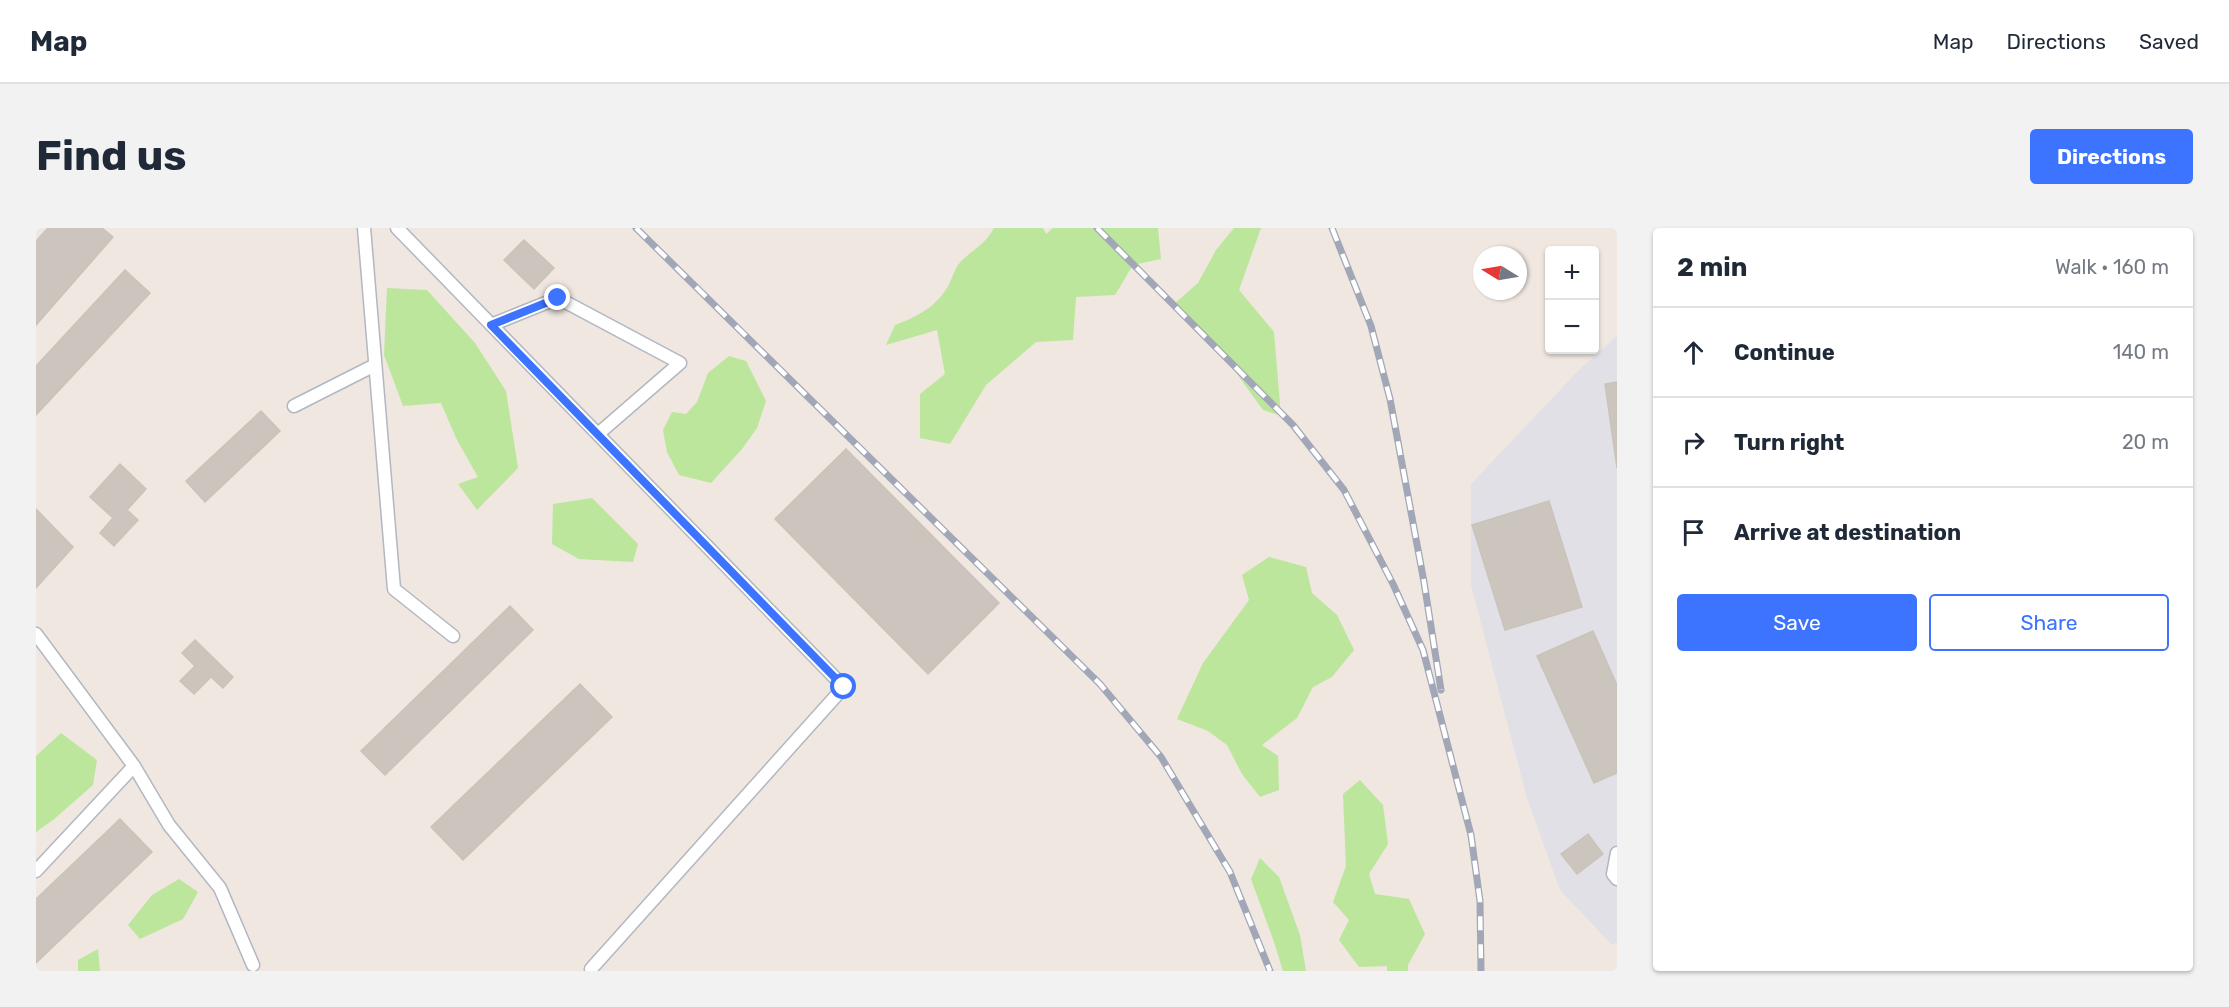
<!DOCTYPE html>
<html lang="en">
<head>
<meta charset="utf-8">
<style>
  body { margin:0; font-family:Rubik,sans-serif; background:#f2f2f3; color:#1f2937 }
  .controls { position:absolute; right:18px; top:18px; display:grid; overflow:hidden; border-radius:6px; box-shadow:0 2px 4px #0004 }
  .controls button { width:54px; height:54px; display:grid; place-items:center; padding:0; border:0; border-bottom:2px solid #e0e1e3; background:#fff; color:#1f2937; font:30px sans-serif }
  .compass { position:absolute; left:1437px; top:18px; width:54px; height:54px; border-radius:50%; background:#fff; box-shadow:0 2px 4px #0004; rotate:281deg }
  .stop { position:absolute; width:18px; height:18px; margin:-14px; border:4px solid #3c73ff; border-radius:50%; background:#fff }
  .stop.end { background:#3c73ff; border-color:#fff; box-shadow:0 2px 6px #0008 }
  .list { margin:0; padding:0; list-style:none }
  h2 { display:flex; justify-content:space-between; align-items:center; height:78px; margin:0; padding:0 24px; font-size:26px }
  h2 small { font-size:20px; font-weight:400; color:#747a83 }
  .list li { display:grid; grid-template-columns:39px 1fr auto; gap:18px; align-items:center; box-sizing:border-box; height:90px; padding:0 24px; border-top:2px solid #e0e1e3 }
  .list b { display:block; font-size:22px; white-space:nowrap }
  .list em { font-size:20px; font-style:normal; color:#747a83 }
  .actions { display:flex; gap:12px; padding:18px 24px }
  .actions a { flex:1; padding:14px 0; border:2px solid #3c73ff; border-radius:6px; text-align:center; font-size:21px; color:#3c73ff }
  .actions .main { background:#3c73ff; color:#fff }
  .icon { flex:none; width:33px; height:33px; fill:none; stroke:currentColor; stroke-width:2; stroke-linecap:round; stroke-linejoin:round }
  .map { position:relative; flex:none; width:1581px; height:743px; overflow:hidden; border-radius:6px }
  header { display:flex; align-items:center; gap:36px; box-sizing:border-box; height:84px; padding:0 30px; background:#fff; border-bottom:2px solid #e0e1e3 }
  header strong { font-size:28px }
  nav { display:flex; gap:33px; margin-inline-start:auto; font-size:21px }
  .intro { display:flex; align-items:center; justify-content:space-between; box-sizing:border-box; height:144px; padding:0 36px }
  h1 { margin:0; font-size:42px }
  .button { padding:15px 27px; border-radius:6px; background:#3c73ff; color:#fff; font-size:21px; font-weight:700 }
  main { display:flex; gap:36px; padding:0 36px }
  aside { flex:1; background:#fff; border-radius:6px; box-shadow:0 2px 4px #0004 }
  .map>svg:first-child { display:block }
  .industrial { fill:#e1e0e7 }
  .green { fill:#bce69b }
  .building { fill:#cbc5be; stroke:#cbc3b9; stroke-width:1.5 }
  .lines { fill:none; stroke-linecap:round; stroke-linejoin:round }
  .service-casing { stroke:#b3b7c1; stroke-width:15 }
  .service { stroke:#fff; stroke-width:12 }
  .rail-casing { stroke:#a2a7b8; stroke-width:7 }
  .rail { stroke:#fff; stroke-width:4.5; stroke-dasharray:14; stroke-linecap:butt }
  .route { stroke:#3c73ff; stroke-width:8 }
</style>
</head>
<body>
<header>
<strong>Map</strong>
<nav><a>Map</a><a>Directions</a><a>Saved</a></nav>
</header>
<div class="intro"><h1>Find us</h1><a class="button">Directions</a></div>
<main>
<div class="map">
<svg width="1581" height="743" viewBox="0 0 1581 743">
  <rect width="100%" height="100%" fill="#efe7e0"/>
  <path class="industrial" d="M1581 108V714L1576 717 1524 662 1491 570 1435 357V256L1542 143Z"/>
  <path class="green" d="M958 0H1007L1010 6 1017 0H1122L1125 31 1097 37 1079 67 1040 69 1037 112 1000 114 950 157 914 216 884 210V166L909 146 901 102 850 117 859 97C878 90 898 80 909 63 915 55 917 45 922 37 934 22 948 19 958 0Z
    M1198 0H1225L1203 62 1238 104 1245 188 1227 182 1180 117 1138 76 1162 55 1180 22Z
    M351 60 391 62 439 115 470 163 482 240 441 282 422 256 442 249 421 212 405 175 367 178 348 127Z
    M693 128 710 133 730 173 721 200 706 221 675 255 643 247 631 224 627 202 636 184 650 186 661 174 672 145Z
    M556 270 602 316 597 334 543 331 516 316 517 276Z
    M1233 329 1270 339 1276 365 1301 387 1318 422 1296 449 1277 459 1261 490 1226 517 1242 528 1243 562 1224 569 1206 546 1191 517 1172 503 1141 491 1167 435 1213 372 1206 347Z
    M25 505 61 532 57 557 17 592 0 604V528Z
    M1324 552 1347 577 1352 616 1333 646 1339 666 1373 671 1389 706 1372 737V743H1351V738L1323 739 1303 712 1313 692 1297 674 1310 638 1307 566Z
    M1224 630 1243 649 1264 707 1270 743H1247L1238 714 1215 651Z
    M143 651 162 664 147 691 104 711 92 697 116 667Z
    M62 721 64 743H42V732Z"/>
  <path class="building" d="M12 0H66L77 9 0 97V13Z
    M488 12 518 40 498 61 468 32Z
    M89 42 114 65 0 187V138Z
    M1581 154V240L1569 156Z
    M225 183 244 203 169 274 150 253Z
    M810 221 963 375 892 446 739 291Z
    M84 236 110 261 91 282 102 292 78 318 64 305 77 290 54 269Z
    M1513 273 1546 379 1469 402 1436 297Z
    M0 281 37 319 0 360Z
    M474 378 497 402 349 547 325 523Z
    M1557 403 1581 457V545L1558 555 1501 428Z
    M159 412 197 449 187 460 175 449 158 466 144 453 159 438 146 425Z
    M544 456 576 489 427 632 395 599Z
    M84 591 116 624 0 735V671Z
    M1552 606 1567 626 1541 646 1525 626Z"/>
  <g class="lines">
    <g class="service-casing">
      <path id="service" d="M328 0 358 361 417 408
        M361 0 808 459 555 741
        M455 97 522 70 644 135 562 206
        M258 178 339 137
        M0 406 98 538 133 597 184 660 217 737
        M1581 625 1577 646 1581 651
        M0 643 98 538"/>
    </g>
    <use href="#service" class="service"/>
    <g class="rail-casing">
      <path id="rail" d="M600 0 1064 456 1125 529 1194 644 1234 743
        M1061 0 1257 197 1308 262 1357 356 1387 422 1435 607 1444 673 1445 743
        M1296 0 1335 98 1354 171 1388 354 1405 462"/>
    </g>
    <use href="#rail" class="rail"/>
  </g>
  <g class="lines">
    <path class="route" d="M522 70 455 97 808 459"/>
  </g>
</svg>
<div class="controls">
<button>+</button>
<button>−</button>
</div>
<svg class="compass" viewBox="-18 -18 36 36"><path d="M0-13l5 13h-10z" fill="#e53935"/><path d="M0 13l5-13h-10z" fill="#747a83"/></svg>
<div class="stop" style="left:808px;top:459px"></div>
<div class="stop end" style="left:522px;top:70px"></div>
</div>
<aside>
<h2>2 min<small>Walk · 160 m</small></h2>
<ul class="list">
<li><svg class="icon" aria-label="ahead" viewBox="0 0 24 24"><path d="M12 20V5M6 11l6-6 6 6"/></svg><div><b>Continue</b></div><em>140 m</em></li>
<li><svg class="icon" aria-label="right" viewBox="0 0 24 24"><path d="M7 20v-9h11M14 6l5 5-5 5"/></svg><div><b>Turn right</b></div><em>20 m</em></li>
<li><svg class="icon" aria-label="arrive" viewBox="0 0 24 24"><path d="M6 21V4h12l-3 4 3 4H6"/></svg><div><b>Arrive at destination</b></div></li>
</ul>
<div class="actions"><a class="main">Save</a><a>Share</a></div>
</aside>
</main>
</body>
</html>
